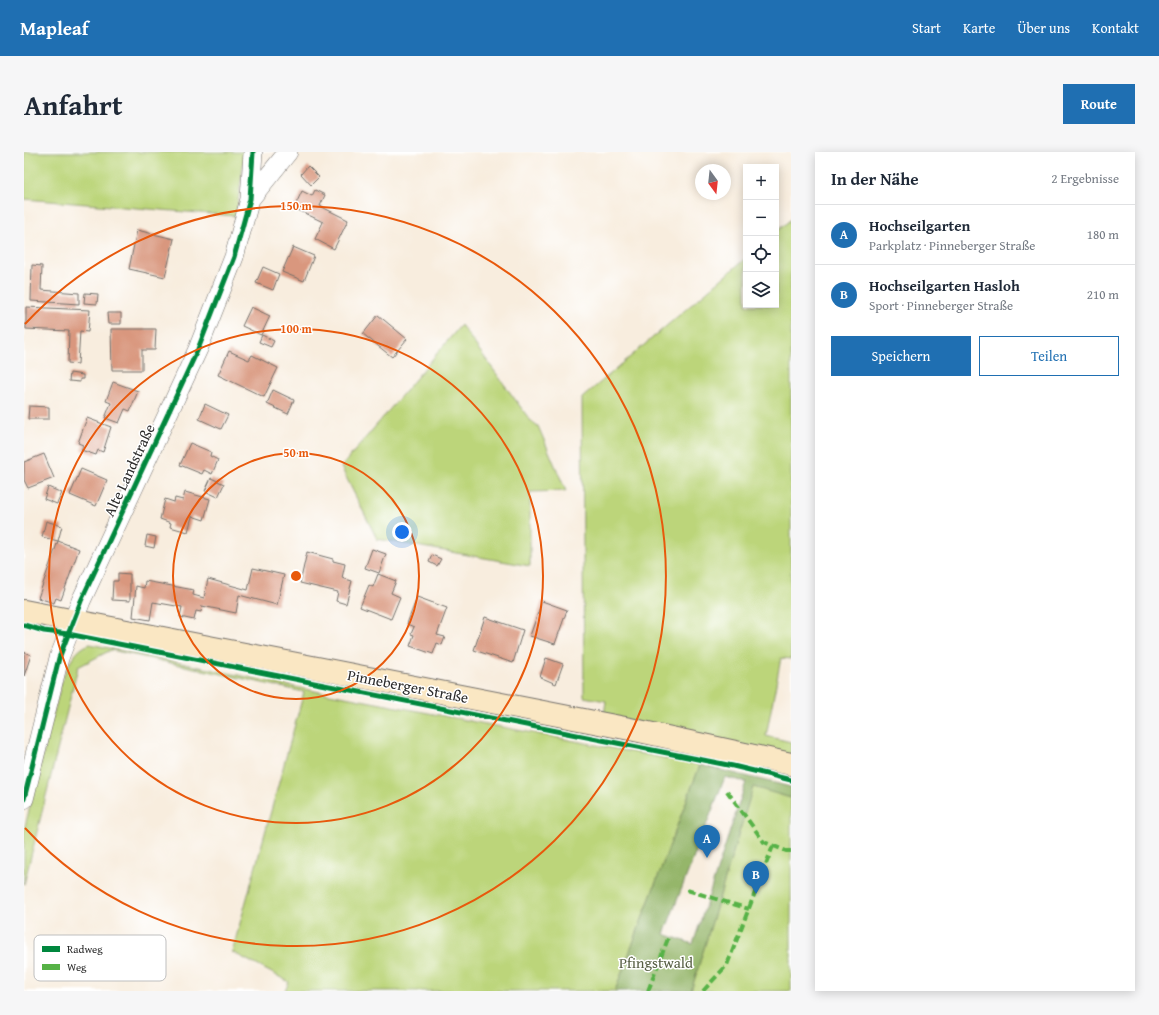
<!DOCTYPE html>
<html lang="de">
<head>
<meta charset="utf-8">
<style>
  body { margin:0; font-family:"Gentium Book Plus",serif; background:#f6f6f7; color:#1f2937 }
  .controls { position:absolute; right:12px; top:12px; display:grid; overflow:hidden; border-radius:0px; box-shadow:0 2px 10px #0003 }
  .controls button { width:36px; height:36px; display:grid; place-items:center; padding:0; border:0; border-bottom:1px solid #e0e1e3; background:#fff; color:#1f2937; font:20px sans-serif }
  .compass { position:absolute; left:671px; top:12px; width:36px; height:36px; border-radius:50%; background:#fff; box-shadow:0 2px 10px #0003; rotate:165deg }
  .you { position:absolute; left:378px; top:380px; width:14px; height:14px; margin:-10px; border:3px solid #fff; border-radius:50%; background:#1a73e8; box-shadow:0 0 0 6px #1a73e833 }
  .badge { display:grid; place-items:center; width:26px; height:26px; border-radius:50%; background:#1f6fb2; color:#fff; font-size:13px; font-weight:700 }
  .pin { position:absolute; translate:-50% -33px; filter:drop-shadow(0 1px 2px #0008) }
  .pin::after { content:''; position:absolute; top:21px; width:14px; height:12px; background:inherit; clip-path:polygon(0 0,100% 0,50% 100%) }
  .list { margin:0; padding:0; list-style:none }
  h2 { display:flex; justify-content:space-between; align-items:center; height:52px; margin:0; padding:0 16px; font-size:17px }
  h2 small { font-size:13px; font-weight:400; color:#747a83 }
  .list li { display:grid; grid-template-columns:26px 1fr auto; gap:12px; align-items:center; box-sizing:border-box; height:60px; padding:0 16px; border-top:1px solid #e0e1e3 }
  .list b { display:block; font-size:15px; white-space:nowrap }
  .list p { margin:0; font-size:13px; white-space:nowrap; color:#747a83 }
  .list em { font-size:13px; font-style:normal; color:#747a83 }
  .actions { display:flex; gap:8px; padding:12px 16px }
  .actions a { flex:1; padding:9px 0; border:1px solid #1f6fb2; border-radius:0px; text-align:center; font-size:14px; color:#1f6fb2 }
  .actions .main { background:#1f6fb2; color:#fff }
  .icon { flex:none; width:22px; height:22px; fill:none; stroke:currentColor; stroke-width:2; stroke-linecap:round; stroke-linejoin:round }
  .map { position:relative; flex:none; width:767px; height:839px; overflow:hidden; border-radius:0px }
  header { display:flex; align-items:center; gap:24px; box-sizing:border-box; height:56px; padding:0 20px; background:#1f6fb2; color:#fff }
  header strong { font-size:19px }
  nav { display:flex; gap:22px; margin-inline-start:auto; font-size:14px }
  .intro { display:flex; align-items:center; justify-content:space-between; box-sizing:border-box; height:96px; padding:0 24px }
  h1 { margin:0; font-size:28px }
  .button { padding:10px 18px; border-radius:0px; background:#1f6fb2; color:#fff; font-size:14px; font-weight:700 }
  main { display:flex; gap:24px; padding:0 24px }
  aside { flex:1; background:#fff; border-radius:0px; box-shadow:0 2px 10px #0003 }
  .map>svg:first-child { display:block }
  .green { fill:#bcd57a; stroke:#748052 }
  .forest { fill:#95b66a; stroke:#60704a; fill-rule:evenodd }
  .building { fill:#d9977e }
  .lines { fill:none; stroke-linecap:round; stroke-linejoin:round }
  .minor-casing { stroke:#736f6a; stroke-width:20 }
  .secondary-casing { stroke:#736f6a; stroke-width:24 }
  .minor { stroke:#fff; stroke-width:19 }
  .secondary { stroke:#fae7c3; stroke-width:22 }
  .quiet { stroke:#56b246; stroke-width:4; stroke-dasharray:8 4; stroke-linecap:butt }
  .cycleway-casing { stroke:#fff; stroke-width:8 }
  .cycleway { stroke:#00873e; stroke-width:5 }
  .ring { fill:none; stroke:#e8590c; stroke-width:2 }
  .labels { text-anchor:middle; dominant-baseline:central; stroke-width:3; stroke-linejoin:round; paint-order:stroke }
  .street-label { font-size:15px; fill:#2b2b2b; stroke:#fff }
  .park-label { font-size:15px; fill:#565e43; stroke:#fff }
  .key { fill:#fff; stroke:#bfbfbf; stroke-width:1 }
  .key-label { font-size:11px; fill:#2b2b2b }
  .centre { fill:#e8590c; stroke:#fff; stroke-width:2 }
  .ring-label { font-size:12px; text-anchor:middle; font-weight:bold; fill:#e8590c; stroke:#fff; stroke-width:3; stroke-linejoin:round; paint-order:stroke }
</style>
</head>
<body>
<header>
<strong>Mapleaf</strong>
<nav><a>Start</a><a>Karte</a><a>Über uns</a><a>Kontakt</a></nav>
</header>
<div class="intro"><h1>Anfahrt</h1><a class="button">Route</a></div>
<main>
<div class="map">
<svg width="767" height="839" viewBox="0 0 767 839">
  <rect width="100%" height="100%" fill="#fff"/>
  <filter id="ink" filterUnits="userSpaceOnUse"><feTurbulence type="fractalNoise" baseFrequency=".025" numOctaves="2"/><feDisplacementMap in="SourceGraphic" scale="8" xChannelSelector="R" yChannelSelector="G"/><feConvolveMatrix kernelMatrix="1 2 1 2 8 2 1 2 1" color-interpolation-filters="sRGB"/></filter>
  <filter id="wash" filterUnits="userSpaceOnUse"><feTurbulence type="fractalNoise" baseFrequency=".012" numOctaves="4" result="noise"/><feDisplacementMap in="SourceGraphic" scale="16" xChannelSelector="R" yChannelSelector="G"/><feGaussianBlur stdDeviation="0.9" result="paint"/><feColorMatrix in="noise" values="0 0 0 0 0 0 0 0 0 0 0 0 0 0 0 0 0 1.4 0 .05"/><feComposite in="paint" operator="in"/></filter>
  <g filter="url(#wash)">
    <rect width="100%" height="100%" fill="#f8edde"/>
    <path class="green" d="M0 0H221L212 64 0 47Z
      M767 67V507L757 506 742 584 767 590V604L580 563 582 549 560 545 558 246 722 106V153H752V80Z
      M437 173 506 268 514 274 542 339 506 340V414L353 387 317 315Z
      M73 484 135 494 133 499 66 485Z
      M66 492 300 541 676 613 591 839H261L265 830 208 800 280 540 87 498 54 515 0 732V678L39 525C45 512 51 497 66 492Z
      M138 495 184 504 183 508 138 499Z
      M237 514 282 523 281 527 236 518Z
      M481 561 573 578 572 583 480 566Z
      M729 634 767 646V839H667Z"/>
    <path class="forest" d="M676 613 767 635V646L729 635 667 839H591ZM701 625 722 630 669 792 640 782Z"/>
    <g id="blocks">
      <path class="building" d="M284 14 295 25 287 33 277 22Z
        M291 38 301 43 296 54 324 68 310 97 291 87 299 70 270 56 278 39 288 44Z
        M113 78 150 87 141 125 105 117Z
        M269 95 290 104 280 129 258 120Z
        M8 113 18 114 17 138 55 141V152L7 149Z
        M239 115 255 122 249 138 232 131Z
        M61 141 74 142 73 152 60 151Z
        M2 155 66 158 64 180 56 179 54 212 44 211 45 179 2 177Z
        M227 155 246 164 237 183 218 174Z
        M83 161H97V172H84Z
        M354 163 383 187 368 205 339 182Z
        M87 177H132L131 198H118V218H88Z
        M238 183 250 189 247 195 235 190Z
        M205 199 225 208 228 203 254 216 240 245 194 223Z
        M46 221 59 223V227H56V230L45 229Z
        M89 230 114 239 106 259 101 257 95 271 81 266 87 251 82 249Z
        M249 238 270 248 264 262 243 252Z
        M181 252 204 263 197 277 175 267Z
        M5 254 25 255V267H4Z
        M63 266 87 275 79 300 74 298 72 303 57 298 59 293 54 291Z
        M166 291 187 300 186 304 194 308 188 322 180 318 178 322 156 313Z
        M20 302 30 326 4 336 0 328V310Z
        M57 317 83 328 72 354 46 343Z
        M187 326 200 332 194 345 181 339Z
        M24 335 38 341 33 352 20 347Z
        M161 340 186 347 180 368 168 364 164 380 146 375 147 371 136 367 141 347 150 350 151 346 159 348Z
        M22 369 38 374 34 389 18 385Z
        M123 383 132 385 130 396 121 394Z
        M34 389 55 397 37 448 32 446 30 451 14 446Z
        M348 397 362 402 355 421 341 416Z
        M283 400 309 407V409L321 412 318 426 328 429 322 452 312 449 314 440 276 431Z
        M408 403 417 407 413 414 405 410Z
        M229 416 260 423 253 453 215 443 212 461 178 454 177 460 172 459 170 468 156 465 158 455 129 450 126 468 109 465 112 434 120 436 121 429 170 438 169 443 180 446 184 427 224 438Z
        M94 421 106 422V449L88 448 89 429H94Z
        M354 422 372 429 367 441 376 445 367 467 336 455 345 433 349 435Z
        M393 445 423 456 413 483 421 485 418 493 413 491 409 502 386 494 390 483 387 482 390 475 383 472Z
        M518 449 543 458 531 492 506 484Z
        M461 465 499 478 489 511 450 498Z
        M0 500 7 503 0 524Z
        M522 506 539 512 532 532 516 525Z"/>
    </g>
  </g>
  <g filter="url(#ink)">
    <use href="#blocks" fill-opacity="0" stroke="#736f6a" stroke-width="1"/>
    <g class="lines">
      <g class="minor-casing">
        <path id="minor" d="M226 47 264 0
          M0 647 35 506 57 449 174 197 210 105 226 47 229 0"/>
      </g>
      <g class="secondary-casing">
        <path id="secondary" d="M0 459 606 577 767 612"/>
      </g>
      <use href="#minor" class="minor"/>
      <use href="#secondary" class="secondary"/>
      <path class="quiet" d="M703 639 740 690 762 699H767
        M663 738 725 757
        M624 839 645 784
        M679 839 703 813 749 694"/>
      <g class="cycleway-casing">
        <path id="cycleway" d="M0 473 20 479 44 482 709 614 767 628
          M0 647 35 506 57 449 174 197 210 105 226 47 229 0"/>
      </g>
      <use href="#cycleway" class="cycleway"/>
    </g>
  </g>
  <g class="ring">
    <circle cx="272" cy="424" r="123"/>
    <circle cx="272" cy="424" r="247"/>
    <path d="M1 172A370 370 0 1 1 1 676"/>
  </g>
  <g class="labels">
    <g class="street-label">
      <text transform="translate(105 318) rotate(-65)">Alte Landstraße</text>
      <text transform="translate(384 534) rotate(11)">Pinneberger Straße</text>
    </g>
    <g class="park-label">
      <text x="632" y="810">Pfingstwald</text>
    </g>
  </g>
  <rect x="10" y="783" width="132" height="46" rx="6" class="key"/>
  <rect x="18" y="794" width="18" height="6" fill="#00873e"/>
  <rect x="18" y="812" width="18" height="6" fill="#56b246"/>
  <g class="key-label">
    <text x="43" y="801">Radweg</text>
    <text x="43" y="819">Weg</text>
  </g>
  <circle cx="272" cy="424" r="6" class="centre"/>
  <g class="ring-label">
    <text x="272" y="58">150 m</text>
    <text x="272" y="181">100 m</text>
    <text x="272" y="305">50 m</text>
  </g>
</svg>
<div class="controls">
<button>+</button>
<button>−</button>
<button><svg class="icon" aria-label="locate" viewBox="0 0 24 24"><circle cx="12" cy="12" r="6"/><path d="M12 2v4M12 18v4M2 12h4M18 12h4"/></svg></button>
<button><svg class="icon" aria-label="layers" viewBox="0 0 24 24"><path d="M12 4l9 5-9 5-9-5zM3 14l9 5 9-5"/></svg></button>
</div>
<svg class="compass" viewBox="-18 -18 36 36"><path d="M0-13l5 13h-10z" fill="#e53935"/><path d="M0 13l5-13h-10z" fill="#747a83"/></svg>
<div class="you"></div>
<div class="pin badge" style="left:683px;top:706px">A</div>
<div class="pin badge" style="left:732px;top:742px">B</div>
</div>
<aside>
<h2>In der Nähe<small>2 Ergebnisse</small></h2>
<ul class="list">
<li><span class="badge">A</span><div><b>Hochseilgarten</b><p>Parkplatz · Pinneberger Straße</p></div><em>180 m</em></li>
<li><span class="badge">B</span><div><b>Hochseilgarten Hasloh</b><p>Sport · Pinneberger Straße</p></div><em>210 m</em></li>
</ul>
<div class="actions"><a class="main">Speichern</a><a>Teilen</a></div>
</aside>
</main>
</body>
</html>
